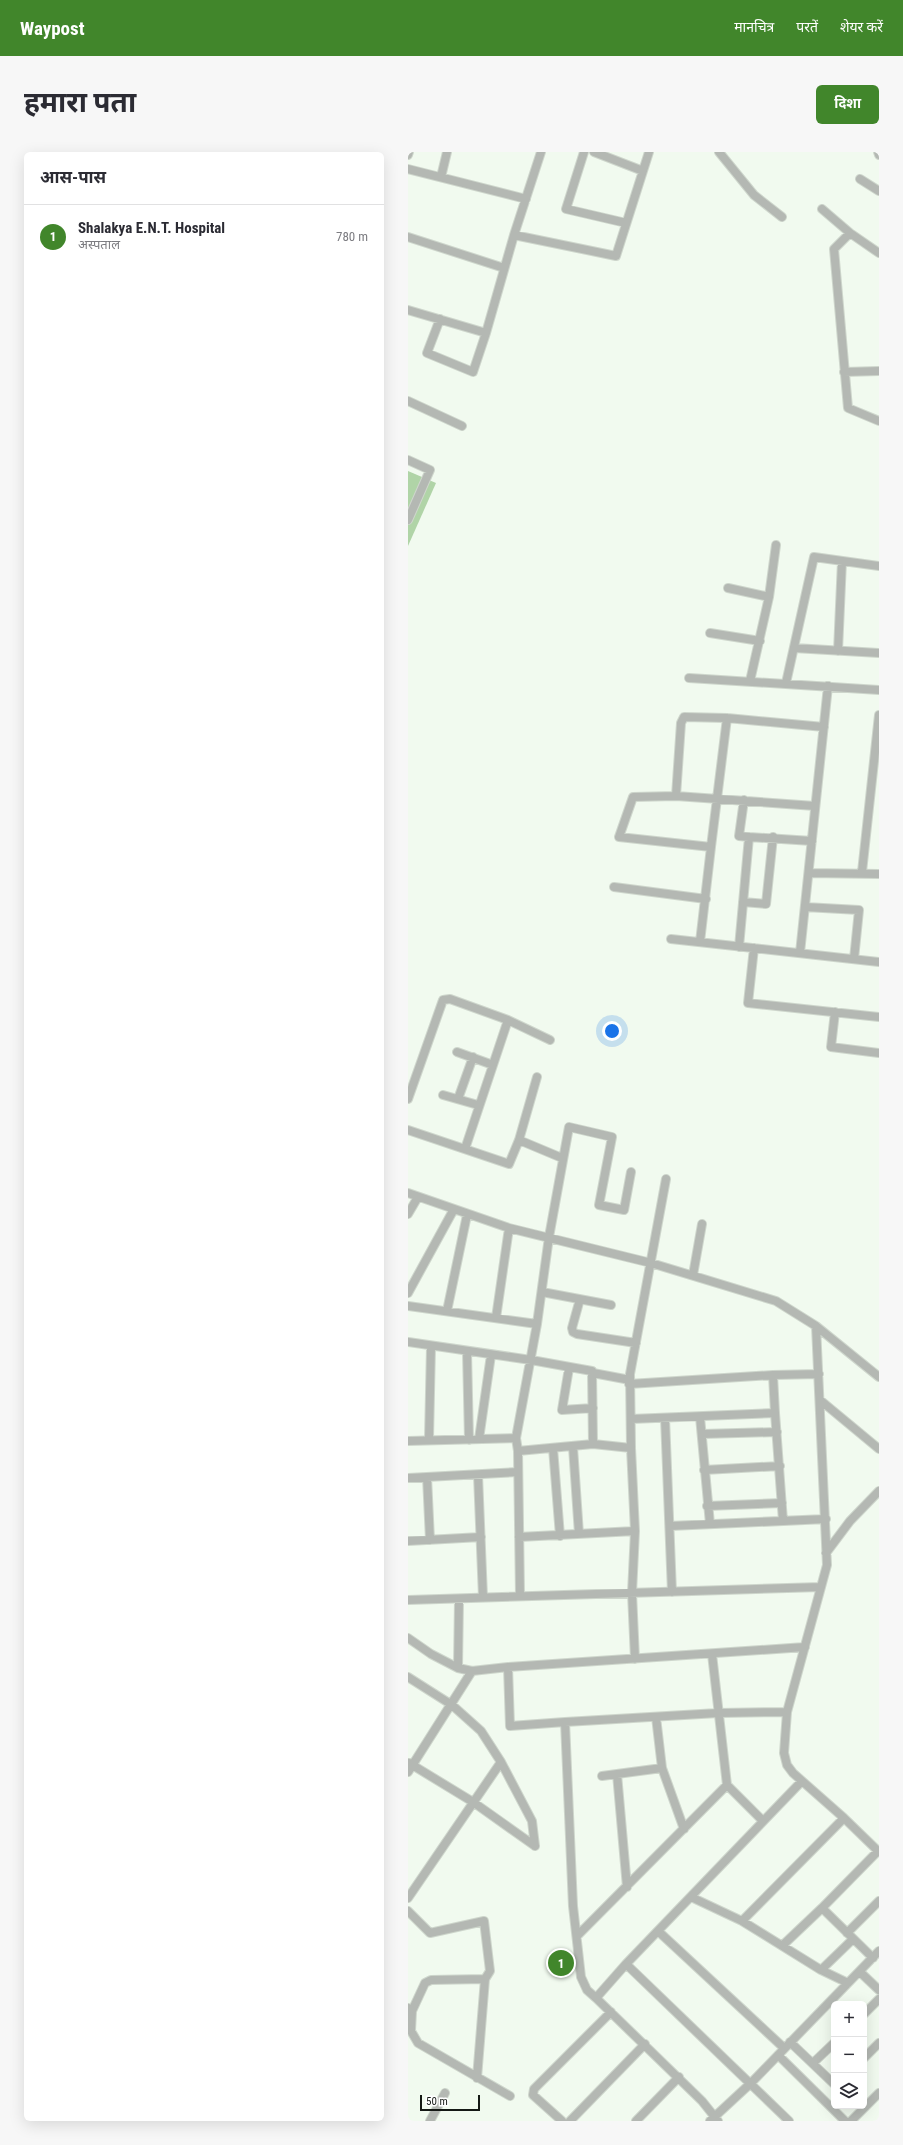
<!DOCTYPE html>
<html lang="hi">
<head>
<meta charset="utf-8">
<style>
  body { margin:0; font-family:"Roboto Condensed","Noto Sans Devanagari",sans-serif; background:#f7f7f7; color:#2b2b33 }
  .controls { position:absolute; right:12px; bottom:12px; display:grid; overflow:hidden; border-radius:6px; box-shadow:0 4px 16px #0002 }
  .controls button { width:36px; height:36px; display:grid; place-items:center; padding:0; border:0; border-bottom:1px solid #e1e1e2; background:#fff; color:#2b2b33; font:20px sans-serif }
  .scale { position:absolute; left:12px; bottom:10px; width:60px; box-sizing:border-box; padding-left:4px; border:2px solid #141814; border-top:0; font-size:11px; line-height:14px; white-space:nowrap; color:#141814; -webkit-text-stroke:3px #fff; paint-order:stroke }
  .you { position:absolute; left:204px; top:879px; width:14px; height:14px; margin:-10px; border:3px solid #fff; border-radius:50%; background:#1a73e8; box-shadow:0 0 0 6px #1a73e833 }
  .badge { display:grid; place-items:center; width:26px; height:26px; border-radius:50%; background:#41862b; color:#fff; font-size:13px; font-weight:700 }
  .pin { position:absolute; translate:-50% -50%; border:2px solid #fff; box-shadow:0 1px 4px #0006 }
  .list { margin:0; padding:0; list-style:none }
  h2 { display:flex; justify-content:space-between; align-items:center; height:52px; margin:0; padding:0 16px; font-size:17px }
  h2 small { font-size:13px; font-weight:400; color:#7c7c81 }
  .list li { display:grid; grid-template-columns:26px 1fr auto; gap:12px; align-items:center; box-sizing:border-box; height:64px; padding:0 16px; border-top:1px solid #e1e1e2 }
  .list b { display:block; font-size:15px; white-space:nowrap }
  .list p { margin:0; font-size:13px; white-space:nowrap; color:#7c7c81 }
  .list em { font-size:13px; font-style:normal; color:#7c7c81 }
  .icon { flex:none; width:22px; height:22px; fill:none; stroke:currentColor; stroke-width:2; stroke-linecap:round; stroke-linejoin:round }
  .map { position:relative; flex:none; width:471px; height:1969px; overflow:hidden; border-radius:6px }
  header { display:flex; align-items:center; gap:24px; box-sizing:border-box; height:56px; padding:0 20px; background:#41862b; color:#fff }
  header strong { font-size:19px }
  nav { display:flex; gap:22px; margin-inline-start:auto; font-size:14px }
  .intro { display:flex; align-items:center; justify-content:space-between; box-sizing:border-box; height:96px; padding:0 24px }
  h1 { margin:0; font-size:28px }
  .button { padding:10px 18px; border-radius:6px; background:#41862b; color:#fff; font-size:14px; font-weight:700 }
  main { display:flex; gap:24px; padding:0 24px }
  aside { flex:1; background:#fff; border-radius:6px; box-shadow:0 4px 16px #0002 }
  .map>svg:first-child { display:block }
  .green { fill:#b0d4a7 }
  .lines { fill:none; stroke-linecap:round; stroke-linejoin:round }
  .street-casing { stroke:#ced6cc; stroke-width:10 }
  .street { stroke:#b4b8b3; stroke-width:8 }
</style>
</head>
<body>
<header>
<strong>Waypost</strong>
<nav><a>मानचित्र</a><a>परतें</a><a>शेयर करें</a></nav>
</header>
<div class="intro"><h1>हमारा पता</h1><a class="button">दिशा</a></div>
<main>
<aside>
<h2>आस-पास<small></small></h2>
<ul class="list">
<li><span class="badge">1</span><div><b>Shalakya E.N.T. Hospital</b><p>अस्पताल</p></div><em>780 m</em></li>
</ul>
</aside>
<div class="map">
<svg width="471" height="1969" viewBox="0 0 471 1969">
  <rect width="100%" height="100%" fill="#f1faef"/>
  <path class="green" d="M0 319 28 331 0 394Z"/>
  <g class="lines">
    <g class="street-casing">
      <path id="street" d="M176 0 158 57 218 71
        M186 0 235 19
        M311 0 346 43 374 65
        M470 0 471 3
        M0 3 1 0
        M0 17 118 47
        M33 25 39 0
        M452 27 471 39
        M414 57 442 81 471 101
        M442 81 426 97 440 256 471 269
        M106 83 133 0
        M0 85 96 116
        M0 158 78 181 106 83 208 104 241 0
        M32 167 19 201 65 220 78 181
        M436 220 471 219
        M0 249 54 274
        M0 308 22 318 0 368
        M320 436 361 445
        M302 481 352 489
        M386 496 471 501
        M430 499 434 409
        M281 526 471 538
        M342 529 361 445 368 393
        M378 531 406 405 471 414
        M268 644 273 571 276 565 319 566 416 575
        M336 648 331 684 341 685
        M303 695 319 566
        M454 720 471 563
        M401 721 471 722
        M206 735 298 747
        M335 750 358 752 365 685
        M397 755 451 758 446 807
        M263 787 471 810
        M292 790 303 695 211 685 225 645 268 644 407 654
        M331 795 341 685 404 689
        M346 796 340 851 471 865
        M392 801 420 534
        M427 860 423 895 471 901
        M100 868 142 888
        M49 900 85 913
        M35 943 70 953
        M0 947 35 848 42 847 100 868 57 997
        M50 947 65 905
        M0 978 101 1012 111 988 129 925
        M111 988 154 1006
        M0 1041 101 1076 243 1111 368 1149 408 1174 419 1413 379 1560 376 1601 379 1613 385 1621 436 1666 471 1700
        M0 1062 10 1045
        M285 1123 294 1072
        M134 1140 203 1153
        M0 1141 46 1057
        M172 1147 164 1176 165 1180 169 1182 228 1191
        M0 1154 129 1172
        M39 1159 59 1063
        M88 1166 101 1076
        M408 1174 471 1225
        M0 1190 123 1208 184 1219 185 1292
        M59 1200 61 1288
        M161 1216 154 1258 185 1256
        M185 1221 222 1228
        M365 1223 367 1261
        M221 1232 365 1223 411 1222
        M412 1248 471 1297
        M292 1265 302 1372
        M257 1266 264 1440
        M223 1267 367 1261 375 1369
        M294 1282 369 1280
        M108 1286 110 1299 112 1444
        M21 1287 23 1194
        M71 1287 83 1203
        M0 1289 108 1286 129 1172 141 1085 161 975 204 985 191 1053 216 1058 223 1020
        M165 1295 171 1382
        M145 1296 152 1384
        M223 1296 222 1222 258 1027
        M110 1299 185 1292 223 1296 227 1379 224 1441 227 1507
        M296 1318 372 1314
        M70 1323 75 1445
        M19 1325 22 1388
        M0 1326 110 1320
        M299 1354 374 1351
        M262 1374 418 1367
        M111 1385 227 1379
        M0 1389 73 1385
        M418 1401 442 1369 471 1339
        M51 1447 50 1516 64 1519
        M0 1448 413 1435
        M0 1486 23 1502 50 1516
        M304 1502 319 1633
        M100 1515 397 1495
        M0 1525 44 1553 73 1579 93 1610 0 1746
        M248 1565 254 1616 276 1677
        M157 1570 310 1561 379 1560
        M93 1610 124 1669 127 1694
        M1 1611 65 1650 127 1694
        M0 1620 64 1519 100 1515 102 1574 157 1570 165 1754 173 1825 179 1838 188 1846
        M209 1622 219 1735
        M194 1624 254 1616
        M283 1745 334 1769 413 1818 440 1831
        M414 1756 465 1806
        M0 1759 22 1781 76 1769 82 1819 77 1827 69 1926
        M334 1769 436 1666
        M250 1779 376 1896
        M439 1781 471 1749
        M169 1784 319 1633 355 1669
        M375 1793 414 1756 470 1699
        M218 1812 381 1969
        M413 1818 444 1788
        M452 1820 471 1838
        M0 1856 4 1859 3 1879 10 1891 102 1944
        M4 1859 17 1831 23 1828 77 1827
        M456 1862 471 1847
        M382 1890 426 1932
        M370 1903 437 1969
        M456 1906 471 1891
        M405 1911 426 1891
        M22 1969 37 1941
        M154 1969 125 1943 126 1937 203 1860
        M162 1969 237 1892
        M228 1969 271 1925
        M302 1969 343 1931 471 1799
        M310 1969 294 1949 188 1846 218 1812 393 1630
        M443 1969 471 1941"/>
    </g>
    <use href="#street" class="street"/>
  </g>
</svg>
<div class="controls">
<button>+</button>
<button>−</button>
<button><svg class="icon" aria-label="layers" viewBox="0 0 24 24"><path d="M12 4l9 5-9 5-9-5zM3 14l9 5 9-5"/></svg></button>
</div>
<div class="scale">50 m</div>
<div class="you"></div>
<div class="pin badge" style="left:153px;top:1811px">1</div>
</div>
</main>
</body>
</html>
